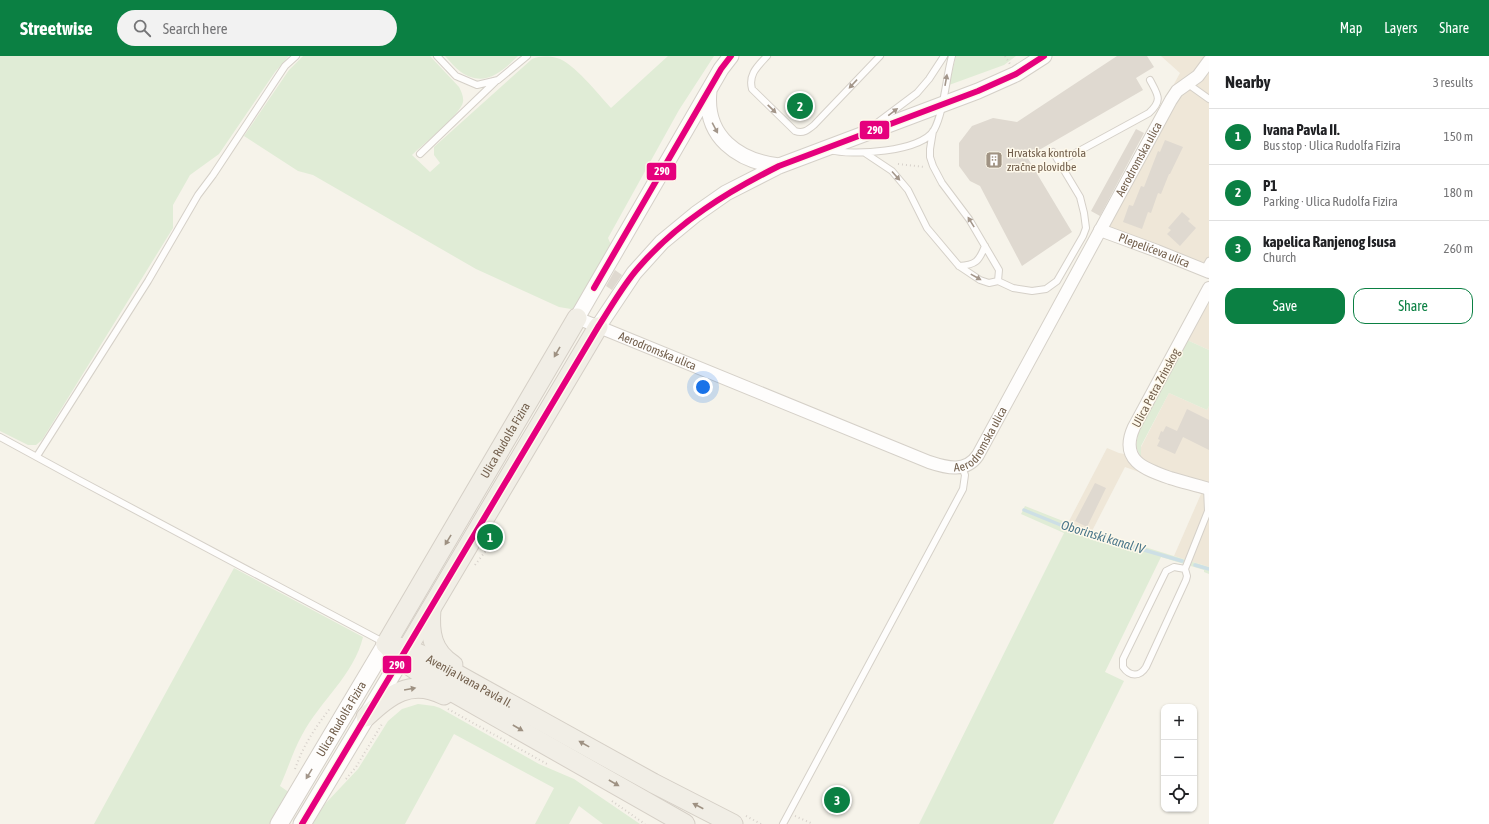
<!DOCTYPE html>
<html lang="en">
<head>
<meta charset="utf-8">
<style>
  body { margin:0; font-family:"Asap Condensed",sans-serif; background:#f2f2f2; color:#202124 }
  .controls { position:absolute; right:12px; bottom:12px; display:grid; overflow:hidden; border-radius:8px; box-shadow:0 1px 3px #0004 }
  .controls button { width:36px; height:36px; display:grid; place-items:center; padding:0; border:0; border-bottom:1px solid #e0e0e0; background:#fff; color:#202124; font:20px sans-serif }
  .you { position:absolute; left:703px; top:331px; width:14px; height:14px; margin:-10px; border:3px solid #fff; border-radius:50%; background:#1a73e8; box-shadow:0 0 0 6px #1a73e833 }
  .badge { display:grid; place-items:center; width:26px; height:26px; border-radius:50%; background:#0b8043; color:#fff; font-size:13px; font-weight:700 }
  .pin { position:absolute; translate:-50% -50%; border:2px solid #fff; box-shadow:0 1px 4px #0006 }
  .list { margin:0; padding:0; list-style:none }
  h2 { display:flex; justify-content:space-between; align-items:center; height:52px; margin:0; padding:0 16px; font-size:17px }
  h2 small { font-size:13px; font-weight:400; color:#757577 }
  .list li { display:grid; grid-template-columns:26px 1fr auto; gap:12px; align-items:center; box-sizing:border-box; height:56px; padding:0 16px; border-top:1px solid #e0e0e0 }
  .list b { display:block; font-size:15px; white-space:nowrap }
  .list p { margin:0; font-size:13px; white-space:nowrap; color:#757577 }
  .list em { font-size:13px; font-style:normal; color:#757577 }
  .actions { display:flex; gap:8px; padding:12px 16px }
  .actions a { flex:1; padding:9px 0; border:1px solid #0b8043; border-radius:12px; text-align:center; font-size:14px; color:#0b8043 }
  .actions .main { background:#0b8043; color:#fff }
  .icon { flex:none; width:22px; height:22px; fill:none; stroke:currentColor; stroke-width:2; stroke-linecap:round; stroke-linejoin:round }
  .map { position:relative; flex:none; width:1209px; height:768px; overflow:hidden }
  header { display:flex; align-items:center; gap:24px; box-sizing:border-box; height:56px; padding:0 20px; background:#0b8043; color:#fff }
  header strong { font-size:19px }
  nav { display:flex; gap:22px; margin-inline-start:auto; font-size:14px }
  .search { width:280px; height:36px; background:#f2f2f2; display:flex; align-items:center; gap:10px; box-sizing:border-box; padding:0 14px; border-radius:22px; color:#757577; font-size:15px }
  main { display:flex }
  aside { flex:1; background:#fff }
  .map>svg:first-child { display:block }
  .residential { fill:#efe7d8 }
  .green { fill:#e0ecd6 }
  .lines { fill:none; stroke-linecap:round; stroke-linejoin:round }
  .stream { stroke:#cddfe5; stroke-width:3.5 }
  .building { fill:#dfd9d0 }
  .service-casing { stroke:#d5d0c8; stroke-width:8 }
  .minor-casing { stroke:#d5d0c8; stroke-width:14 }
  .tertiary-casing { stroke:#d5d0c8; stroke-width:17 }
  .secondary-casing { stroke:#d5d0c8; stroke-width:19 }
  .primary-casing { stroke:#d5cfc6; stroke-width:21 }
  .path { stroke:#d7d1cb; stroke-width:2; stroke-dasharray:1 3; stroke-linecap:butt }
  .service { stroke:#fefdfc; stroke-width:6 }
  .minor { stroke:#fefdfc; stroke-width:12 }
  .tertiary { stroke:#fefdfc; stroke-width:15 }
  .secondary { stroke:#fefdfc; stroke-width:17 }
  .primary { stroke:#f1eee6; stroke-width:19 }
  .bus-1-casing { stroke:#fef9eb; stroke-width:9 }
  .bus-1 { stroke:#e5007d; stroke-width:6 }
  .oneway { fill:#a3968a }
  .oneway2 { fill:#9e9182 }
  .labels { text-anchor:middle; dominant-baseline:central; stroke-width:3; stroke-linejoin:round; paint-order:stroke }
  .poi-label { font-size:12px; fill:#725f4c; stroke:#fef9eb; text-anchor:start }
  .street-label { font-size:12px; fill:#725f4c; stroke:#fef9eb }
  .water-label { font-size:13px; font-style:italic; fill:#4b778a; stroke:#fef9eb }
  .line-badge { stroke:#fef9eb; stroke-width:1.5 }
  .badge-label { font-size:11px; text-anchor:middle; font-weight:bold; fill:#fff }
</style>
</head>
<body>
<header>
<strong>Streetwise</strong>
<div class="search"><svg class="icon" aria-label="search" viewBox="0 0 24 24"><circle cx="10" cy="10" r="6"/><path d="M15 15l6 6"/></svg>Search here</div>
<nav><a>Map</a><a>Layers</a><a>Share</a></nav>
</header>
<main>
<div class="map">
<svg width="1209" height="768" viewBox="0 0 1209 768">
  <rect width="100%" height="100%" fill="#f6f3ea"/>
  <path class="residential" d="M1161 0H1209V213L1098 167 1180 17Z
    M1209 240V294L1187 284Z
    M1169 337 1207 354 1209 350V511L1174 500 1201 438 1125 411 1092 475 1068 467 1107 392 1119 397 1140 401 1141 391Z"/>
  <path class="green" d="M0 0H289L275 16 219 98 190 119 173 149V172L42 384 36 389H28L0 375Z
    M303 0H430L459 31C461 35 464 41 463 46 461 58 422 89 412 99L430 116 440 107 434 99V91L532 3C540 0 548 0 557 2 573 6 599 39 611 52L668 0H714L679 54 608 182 612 191 577 252 571 253 559 251 476 213 313 119 298 115 244 80 289 14Z
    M445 0H518C502 16 484 32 461 16 455 12 450 5 445 0Z
    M956 0H1016L1004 9 949 29Z
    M1187 284 1209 294V350L1207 354 1169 337 1141 390V401L1136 391 1138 377Z
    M1025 450 1068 467 1209 511V518L1204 516V514L1161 501 1105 616 1124 625 1053 768H919L1064 477 1021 458Z
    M234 512 363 581C354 619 320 645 302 679 293 695 288 713 280 730L290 737 271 768H94Z
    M418 648 434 650 440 652 539 708 574 723 640 768H603L579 750 569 768H535L554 732 454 678 405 768H312L325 748 358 713 388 665 402 653Z"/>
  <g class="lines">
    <path class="stream" d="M1024 454 1068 472 1182 505
      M1195 509 1209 513"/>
  </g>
  <path class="building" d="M1117 0H1147L1154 11 1136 22 1143 34 1027 101 1072 176 1022 210 980 130 970 125 959 110V87L972 70 993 62 1017 66Z
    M1136 73 1144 77 1100 160 1091 155Z
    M1165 84 1183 91 1170 118H1169L1161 138 1158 137 1151 157 1148 156 1142 173 1123 166 1129 149 1133 150 1141 130 1144 131 1158 95 1160 96Z
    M1182 156 1190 163 1188 165 1196 172 1180 190 1167 178 1171 174 1168 172Z
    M615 214 622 219 612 234 606 230Z
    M1187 353 1209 364V394L1183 381 1175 398 1157 390 1160 384 1158 383 1161 375 1163 376 1166 370 1177 375Z
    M1095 427 1106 432 1087 471 1075 465Z
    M829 734H843L846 735 849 740 834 755 826 748 834 739Z"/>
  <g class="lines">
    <g class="service-casing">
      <path id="service" d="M437 0 456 20 477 29 498 24 527 0
        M767 0C758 10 748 18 752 33L795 75C803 78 808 74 814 69L880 0
        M1188 28 1209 43
        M877 67 917 37 929 23 944 0
        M933 75 930 93V101L933 110 942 127 969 163 999 214 998 225
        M830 94C851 100 922 96 934 74 944 56 946 21 952 0
        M865 97 892 115 908 134 927 172 959 210 980 224 989 227 998 225 1013 232 1032 235 1046 233 1057 225 1083 180 1086 172 1084 157 1080 141 1053 96
        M420 98 496 25
        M1059 106 1149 57C1163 44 1158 39 1150 24
        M959 210C976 209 979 205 985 190
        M1204 214 1209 205
        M0 381 79 424 385 587
        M37 400 148 225 198 139 213 119 285 10 296 0
        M1185 513 1187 520 1186 524 1146 611C1140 621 1130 621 1123 611V603L1166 515 1174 511 1185 513 1208 455 1207 432
        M783 768 963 433 965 419 962 411"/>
    </g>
    <g class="minor-casing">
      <g id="minor">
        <path id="s1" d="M1100 174 1157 195 1209 216"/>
        <path d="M1209 232 1134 371C1119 404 1144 413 1170 422 1183 426 1196 429 1209 433"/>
        <path id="s2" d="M577 262 929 406C947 412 966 417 978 399L1171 44 1177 35 1198 20 1209 5"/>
      </g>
    </g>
    <g class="tertiary-casing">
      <path id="tertiary" d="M709 35C704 81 738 105 779 110
        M577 262 721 13 731 0
        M598 271 634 217 662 186 696 158 726 137 779 110 978 35 1016 18 1044 0"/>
    </g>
    <g class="secondary-casing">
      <g id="secondary">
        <path id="s3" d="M279 768 386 588"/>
        <path d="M302 768 407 593"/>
      </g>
    </g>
    <g class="primary-casing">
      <g id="primary">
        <path d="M431 553C429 577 432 596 453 609"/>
        <path id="s4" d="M386 588 407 593 422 599 653 727 733 768"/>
        <path id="s5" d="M386 588 577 262"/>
        <path d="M386 588 400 603 423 619 685 768"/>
        <path d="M407 593 598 271"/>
        <path d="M366 661C389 639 411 622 444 639"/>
      </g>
    </g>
    <path class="path" d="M1005 0 1010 8
      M898 108 925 111
      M475 509 491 488 499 472
      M448 653 547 708
      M295 713C304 688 315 672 331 651
      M346 723 356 711 382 668
      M612 745 645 768
      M746 760 761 768
      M795 760 813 768"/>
    <use href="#service" class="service"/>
    <use href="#minor" class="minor"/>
    <use href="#tertiary" class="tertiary"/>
    <use href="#secondary" class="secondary"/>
    <use href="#primary" class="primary"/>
    <g class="bus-1-casing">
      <path id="bus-1" d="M594 232 721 13 731 0
        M302 768 598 271C611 251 623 229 639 211 678 166 727 136 779 110L978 35 1016 18 1044 0"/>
    </g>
    <use href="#bus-1" class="bus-1"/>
  </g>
  <defs><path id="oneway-solid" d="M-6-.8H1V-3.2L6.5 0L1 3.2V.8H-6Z"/></defs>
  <g class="oneway">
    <use href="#oneway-solid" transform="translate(946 24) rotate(-80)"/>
    <use href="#oneway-solid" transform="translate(853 28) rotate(133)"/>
    <use href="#oneway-solid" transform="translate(772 53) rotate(44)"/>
    <use href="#oneway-solid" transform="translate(893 56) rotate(-37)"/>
    <use href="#oneway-solid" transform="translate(715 72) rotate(62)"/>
    <use href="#oneway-solid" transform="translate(896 120) rotate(48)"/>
    <use href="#oneway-solid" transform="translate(971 166) rotate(-122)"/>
    <use href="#oneway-solid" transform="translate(976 221) rotate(29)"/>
    <use href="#oneway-solid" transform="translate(309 718) rotate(121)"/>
  </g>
  <g class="oneway2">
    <use href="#oneway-solid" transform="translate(557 296) rotate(120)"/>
    <use href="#oneway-solid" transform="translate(448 484) rotate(121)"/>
    <use href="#oneway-solid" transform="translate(410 633) rotate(-10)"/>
    <use href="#oneway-solid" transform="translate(518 672) rotate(30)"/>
    <use href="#oneway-solid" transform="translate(584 688) rotate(-151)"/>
    <use href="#oneway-solid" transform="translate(614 727) rotate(30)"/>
    <use href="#oneway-solid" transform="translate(698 750) rotate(-153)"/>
  </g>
  <defs>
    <g id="building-square" transform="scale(0.9)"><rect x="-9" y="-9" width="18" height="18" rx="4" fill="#a09383" stroke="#fef9eb"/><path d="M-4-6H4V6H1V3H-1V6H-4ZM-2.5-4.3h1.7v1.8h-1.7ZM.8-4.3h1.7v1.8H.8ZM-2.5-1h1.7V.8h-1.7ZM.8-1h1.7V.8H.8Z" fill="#fff"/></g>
  </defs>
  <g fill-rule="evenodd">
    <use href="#building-square" x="994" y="104"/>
  </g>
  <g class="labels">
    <g class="poi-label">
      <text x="1007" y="97">Hrvatska kontrola<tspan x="1007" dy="14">zračne plovidbe</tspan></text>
    </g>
    <g class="street-label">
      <text stroke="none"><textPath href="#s2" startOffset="771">Aerodromska ulica</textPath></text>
      <text stroke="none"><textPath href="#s1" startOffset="58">Plepelićeva ulica</textPath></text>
      <text stroke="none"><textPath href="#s2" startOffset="87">Aerodromska ulica</textPath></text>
      <text transform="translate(1156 332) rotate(-62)">Ulica Petra Zrinskog</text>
      <text stroke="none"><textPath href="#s2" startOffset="447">Aerodromska ulica</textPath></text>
      <text stroke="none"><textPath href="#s5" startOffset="236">Ulica Rudolfa Fizira</textPath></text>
      <text stroke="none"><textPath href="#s4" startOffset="92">Avenija Ivana Pavla II.</textPath></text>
      <text stroke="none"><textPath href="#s3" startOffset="122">Ulica Rudolfa Fizira</textPath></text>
    </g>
    <g class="water-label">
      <text transform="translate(1103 481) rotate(17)">Oborinski kanal IV</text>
    </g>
  </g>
  <g class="line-badge">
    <rect x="859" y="64" width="31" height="20" rx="4" fill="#e5007d"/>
    <rect x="646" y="106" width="31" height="19" rx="4" fill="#e5007d"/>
    <rect x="382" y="599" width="30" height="19" rx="4" fill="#e5007d"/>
  </g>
  <g class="badge-label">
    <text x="875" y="78">290</text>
    <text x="662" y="119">290</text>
    <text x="397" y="613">290</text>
  </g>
</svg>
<div class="controls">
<button>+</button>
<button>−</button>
<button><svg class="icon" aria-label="locate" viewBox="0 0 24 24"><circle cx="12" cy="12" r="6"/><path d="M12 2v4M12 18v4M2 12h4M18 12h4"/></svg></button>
</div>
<div class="you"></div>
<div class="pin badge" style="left:490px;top:481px">1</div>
<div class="pin badge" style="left:800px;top:50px">2</div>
<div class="pin badge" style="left:837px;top:744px">3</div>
</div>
<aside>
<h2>Nearby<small>3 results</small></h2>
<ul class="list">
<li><span class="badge">1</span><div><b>Ivana Pavla II.</b><p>Bus stop · Ulica Rudolfa Fizira</p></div><em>150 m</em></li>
<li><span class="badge">2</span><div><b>P1</b><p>Parking · Ulica Rudolfa Fizira</p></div><em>180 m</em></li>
<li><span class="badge">3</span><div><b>kapelica Ranjenog Isusa</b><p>Church</p></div><em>260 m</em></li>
</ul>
<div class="actions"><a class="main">Save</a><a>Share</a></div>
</aside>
</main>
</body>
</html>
